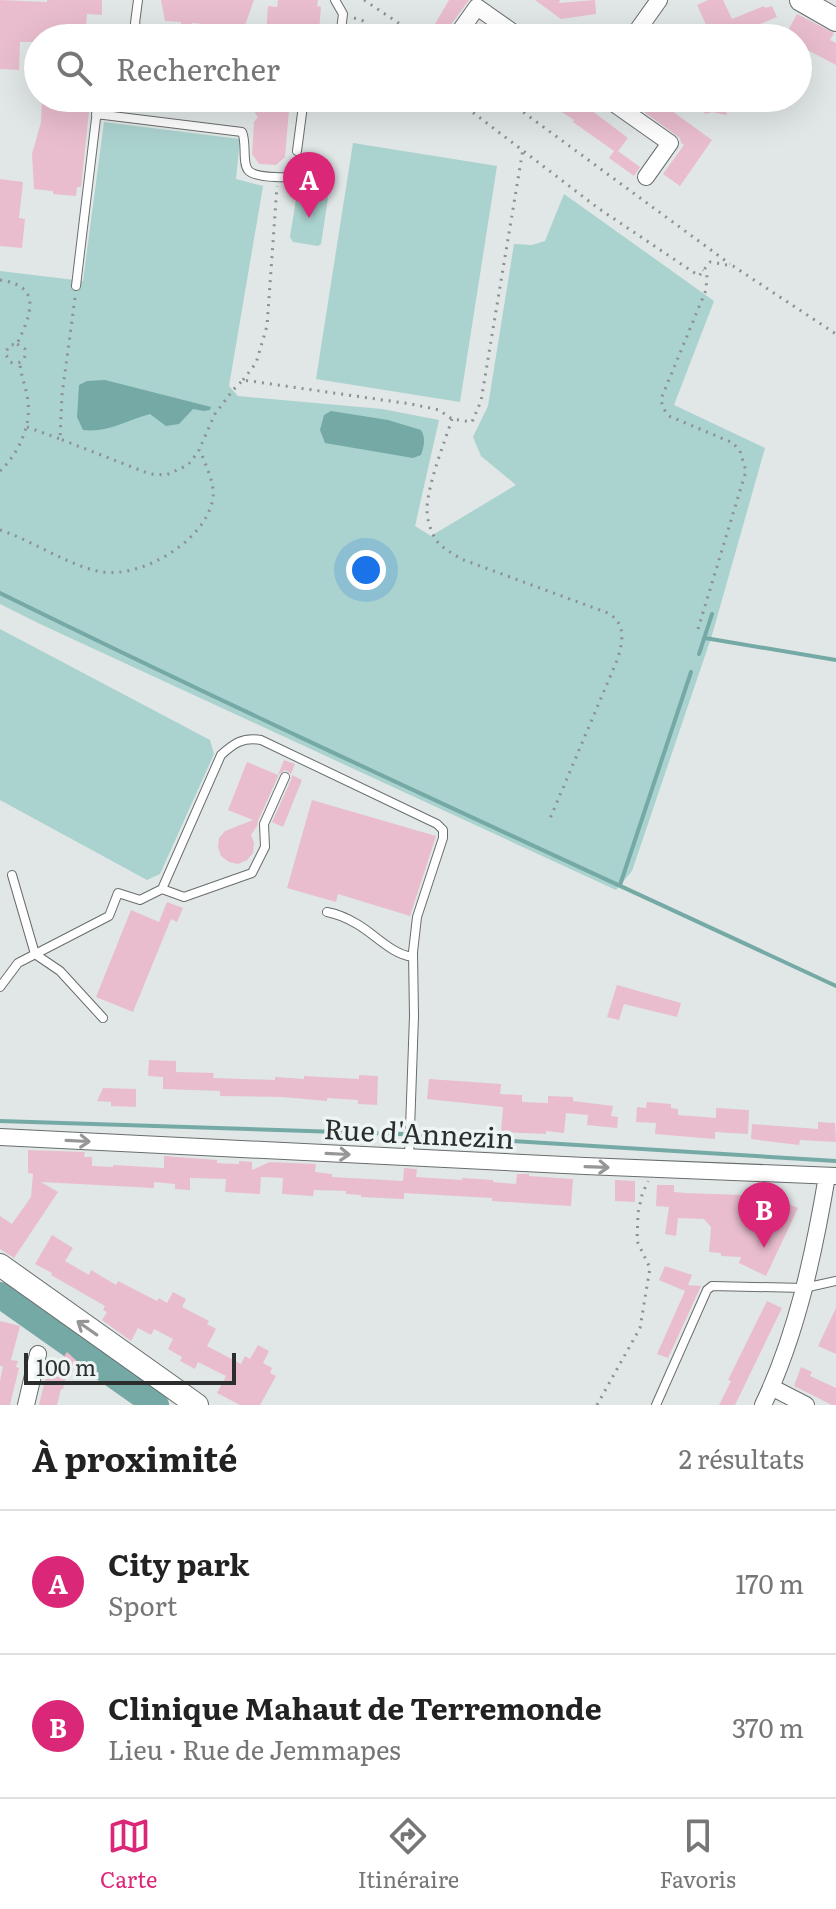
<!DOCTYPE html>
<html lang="fr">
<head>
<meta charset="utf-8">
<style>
  body { margin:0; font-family:Literata,serif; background:#f2f2f2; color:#222 }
  .scale { position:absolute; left:24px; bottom:20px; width:212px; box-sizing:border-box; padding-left:8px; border:4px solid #2b2e2d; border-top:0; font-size:22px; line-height:28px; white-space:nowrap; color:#2b2e2d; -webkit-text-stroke:6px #edf4f4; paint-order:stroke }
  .you { position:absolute; left:366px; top:570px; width:28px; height:28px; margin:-20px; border:6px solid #fff; border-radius:50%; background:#1a73e8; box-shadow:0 0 0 12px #1a73e833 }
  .badge { display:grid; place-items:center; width:52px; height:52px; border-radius:50%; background:#db2777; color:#fff; font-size:26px; font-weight:700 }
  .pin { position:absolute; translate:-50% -66px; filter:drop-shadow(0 2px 4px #0008) }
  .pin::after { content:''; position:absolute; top:42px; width:28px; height:24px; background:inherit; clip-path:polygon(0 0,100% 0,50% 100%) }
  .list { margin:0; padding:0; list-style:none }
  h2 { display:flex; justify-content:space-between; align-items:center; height:104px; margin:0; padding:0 32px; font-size:34px }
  h2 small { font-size:26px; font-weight:400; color:#767676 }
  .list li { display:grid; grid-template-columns:52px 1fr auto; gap:24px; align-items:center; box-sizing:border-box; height:144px; padding:0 32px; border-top:2px solid #e0e0e0 }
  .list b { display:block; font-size:30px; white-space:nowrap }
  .list p { margin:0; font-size:26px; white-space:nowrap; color:#767676 }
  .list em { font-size:26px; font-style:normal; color:#767676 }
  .icon { flex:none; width:44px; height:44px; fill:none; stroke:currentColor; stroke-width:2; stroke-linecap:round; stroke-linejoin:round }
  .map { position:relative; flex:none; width:836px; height:1405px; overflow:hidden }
  .search { position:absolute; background:#fff; box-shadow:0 8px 32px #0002; left:24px; right:24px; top:24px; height:88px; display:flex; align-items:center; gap:20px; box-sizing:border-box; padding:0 28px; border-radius:44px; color:#767676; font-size:30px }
  .sheet { height:392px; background:#fff }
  nav { display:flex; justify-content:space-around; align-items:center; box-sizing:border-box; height:112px; border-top:2px solid #e0e0e0; background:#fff; font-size:22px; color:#767676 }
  nav a { display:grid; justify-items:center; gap:4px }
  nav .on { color:#db2777 }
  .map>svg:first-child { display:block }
  .green { fill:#aad2ce }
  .water { fill:#75a9a5 }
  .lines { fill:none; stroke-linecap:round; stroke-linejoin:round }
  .stream { stroke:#75a9a5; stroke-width:4 }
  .river { stroke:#75a9a5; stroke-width:26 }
  .building { fill:#e9bdce }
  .lane-casing { stroke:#686e6d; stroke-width:10 }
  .street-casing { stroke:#686e6d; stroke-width:18 }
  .secondary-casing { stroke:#686e6d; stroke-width:24 }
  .path { stroke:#8c9190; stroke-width:3; stroke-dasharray:2 6; stroke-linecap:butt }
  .lane { stroke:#fff; stroke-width:8 }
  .street { stroke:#fff; stroke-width:16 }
  .secondary { stroke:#fff; stroke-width:22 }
  .oneway { stroke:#959696 }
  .labels { text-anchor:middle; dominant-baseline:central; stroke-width:7; stroke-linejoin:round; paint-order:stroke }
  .street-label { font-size:28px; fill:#2b2e2d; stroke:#edf4f4 }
</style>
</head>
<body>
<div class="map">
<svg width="836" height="1405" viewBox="0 0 836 1405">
  <rect width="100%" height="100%" fill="#e0e7e6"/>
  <path class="green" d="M104 122 240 139 236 179 263 186 229 386 238 396 382 409 439 420 415 526 431 536 516 485 481 456 473 437 488 406 514 244 532 245 545 241 564 194 714 301 674 405 765 448 712 635 632 871 616 890 40 624 0 604V271L83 281Z
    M353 143 497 166 460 402 316 379Z
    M302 191 325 194 328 198 321 244 318 246 293 242 290 237 297 193Z
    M0 629 210 740 214 754 160 874 147 880 0 800Z"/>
  <path class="water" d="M105 380 211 407 210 410 204 411 193 409 179 424 166 426 150 414C128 420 107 433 83 430L77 417 79 385 87 381Z
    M331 411 388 420 421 430C426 438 424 446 421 455L413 458 325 443 320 430 324 415Z"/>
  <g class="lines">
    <path class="stream" d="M0 593C276 729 557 856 836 986
      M705 638 836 660
      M699 654 712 614
      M620 885 691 672
      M0 1121 400 1134 836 1161"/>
    <path class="river" d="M0 1295 156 1405"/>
  </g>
  <path class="building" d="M0 0 47 2V0H102V15L87 14 85 38H37L36 42H20L19 70 0 69Z
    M161 0H254L244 28 192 23 191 26 181 25V22L165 21Z
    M278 0H318L317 6 321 7 319 31H315V36L302 35 301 38H288L266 36 268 6 277 7Z
    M449 0H469L446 31 435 24Z
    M535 0H560L559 3 595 0 596 14 561 19Z
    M708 0H723L732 19 764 6 765 8 772 6 777 17 746 30 749 38H716L714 32 710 34 697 5Z
    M797 14 834 33 830 40 836 43V65L798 45V38H784Z
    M42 98H93L89 112 81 187H77L76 196 53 194V191L34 189 32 154 41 122Z
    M256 98H290L285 157 276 165 259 164 252 154 254 122 258 117 255 113Z
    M540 98H575L628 138 618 151 640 167 634 176 609 158 614 151 573 122 574 120Z
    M625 98H654L712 140 680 186 663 174 684 145 681 143 680 138Z
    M698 98H730L726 115 712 112 705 114Z
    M0 179 23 182 19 218 25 219 22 248 0 246Z
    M284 760 295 764 291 774 285 770 279 774 258 821 257 826 251 835 254 843 253 853 247 860 238 864 229 862 221 856 218 847 219 838 225 831 253 820 228 810 247 762 278 775Z
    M292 775 302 780 283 827 272 822 291 780Z
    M312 800 436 836 410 916 338 894 336 902 287 888Z
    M167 902 183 908 177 922 171 919 133 1012 96 997 131 910 159 922Z
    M617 985 681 1003 677 1017 624 1004 619 1020 607 1017Z
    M149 1060 176 1061V1072L214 1073 213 1078 275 1080V1077L304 1079V1076L359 1079V1075L378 1076 377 1105 358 1104V1100L327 1098V1101L283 1097 220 1096V1091L163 1089V1077L148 1076Z
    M429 1079 501 1084 500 1094 522 1095V1102L548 1103V1096L573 1097V1101L613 1106 611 1116 618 1117 617 1128 587 1125 588 1115 566 1113 564 1133 546 1131V1134L501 1132 503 1107 427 1099Z
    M103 1088 136 1089V1107L111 1106V1102L97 1101Z
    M647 1102 671 1104V1108L678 1109V1115L716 1118V1108L749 1110 748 1134 715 1132V1139L655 1134 656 1123 636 1122 637 1107 646 1108Z
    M818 1122 835 1123 836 1142 800 1140 799 1145 751 1139 752 1124 818 1129Z
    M28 1150 85 1152 84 1157H92V1166L113 1167V1165L164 1168V1156L217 1160V1163L239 1164V1161L252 1162V1170L270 1162 316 1164 315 1172 332 1174V1177L386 1180 403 1181 404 1168 417 1169 416 1177 462 1180V1178L493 1180V1182L516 1184 517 1174H529V1176L573 1179 571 1206 492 1201V1198L404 1193V1199L361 1197V1195L346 1194V1191L314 1190 313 1196 282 1194 283 1178 261 1177 260 1194 225 1192 226 1179 190 1178V1190L175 1189V1184L154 1182V1188L41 1182 58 1192 14 1258 0 1249V1216L12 1224 31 1197 33 1174 28 1173Z
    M615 1180 635 1181V1202L615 1201Z
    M657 1185H674V1192L686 1193 770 1196 798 1208 766 1276 739 1263 741 1257 721 1256V1253L709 1252 711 1227 704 1219 678 1218 676 1236 665 1234 669 1207 656 1206Z
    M52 1235 73 1248 65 1261 89 1275 91 1270 116 1285 118 1281 157 1301 159 1298 167 1303 173 1292 186 1299 182 1307 209 1321 207 1324 216 1329 207 1346 241 1364 245 1356 250 1359 258 1345 269 1351 263 1363 272 1368 270 1373 276 1376 260 1405H240L217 1393 226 1376 198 1362 195 1369 180 1361 182 1357 168 1349 173 1339 154 1329 151 1335 138 1328 131 1341 102 1320 107 1312 103 1310 105 1306 51 1275 52 1273 35 1264Z
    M665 1266 692 1275 688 1285 701 1286 668 1358 657 1354 685 1291 659 1280Z
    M767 1301 782 1308 735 1405H719L731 1381 728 1380Z
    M836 1308V1354L818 1346Z
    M0 1321 20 1326 11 1360 18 1361 16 1367 19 1368 10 1405H0V1381L3 1366H0Z
    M67 1352 78 1362 65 1380 63 1389H61L57 1405H39L46 1376 50 1377Z
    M801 1367 812 1372 810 1376 836 1388V1405H832L794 1386Z"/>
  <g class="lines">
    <g class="lane-casing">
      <path id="lane" d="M138 0 135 23 140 38
        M335 0 343 14 340 38
        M96 114 242 132C247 143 242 162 248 170 255 179 294 178 305 175 311 174 317 171 323 168
        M297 151 304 98
        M76 286 97 110
        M12 875 35 954 60 971 103 1018
        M162 889 221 755C234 743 243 737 261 740L437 824 443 830V838L417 917 413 952 414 1016 409 1157
        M327 912C338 914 347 918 357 924 376 935 391 954 413 957
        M0 987 18 963 109 916 118 893 140 900 162 889 184 897 252 873 265 847 264 824 285 777
        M656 1405 707 1290 712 1286 804 1288 836 1281"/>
    </g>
    <g class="street-casing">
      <path id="street" d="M455 38 477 7 521 38
        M632 38 659 0
        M606 98 670 143 646 177
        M0 1137 585 1166 836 1176
        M771 1387 806 1405
        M26 1405 38 1354
        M763 1405C797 1334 814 1253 827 1176"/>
    </g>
    <g class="secondary-casing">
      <path id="secondary" d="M801 0 836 20
        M0 1265 197 1405"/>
    </g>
    <path class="path" d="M364 0 421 38
      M354 18 363 21 383 38
      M454 98 598 208 699 276 710 262 733 266 836 334
      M504 98 730 264
      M0 280C43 286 31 314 17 344L10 345 5 353 10 362C19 366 27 360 25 349L17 344
      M75 298 62 395 60 439 150 474 166 475 188 465 198 452 215 414 233 390 243 380 411 404 439 410 452 419 472 422 481 401 523 149
      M243 380 256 363 267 326 277 186
      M452 419C444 444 427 486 427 510 427 520 431 532 436 540 442 548 452 553 461 559L608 613C626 624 623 639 618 658L549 821
      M27 427 60 439
      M0 471C18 454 31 427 28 402 27 389 21 377 20 364
      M0 530C33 541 64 563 97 571 138 581 206 542 213 498 215 483 205 464 200 450
      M698 629 746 471 740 451 733 443 669 416 663 408 661 399 706 290 707 275 703 270
      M597 1405 640 1328 650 1268 637 1241 638 1213 642 1195 648 1181"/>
    <use href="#lane" class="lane"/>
    <use href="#street" class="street"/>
    <use href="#secondary" class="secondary"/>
  </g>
  <defs><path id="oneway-shaft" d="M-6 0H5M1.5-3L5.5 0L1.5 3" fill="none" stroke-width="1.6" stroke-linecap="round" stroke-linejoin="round" transform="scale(2)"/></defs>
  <g class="oneway">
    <use href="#oneway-shaft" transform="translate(78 1141) rotate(3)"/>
    <use href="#oneway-shaft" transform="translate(338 1154) rotate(3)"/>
    <use href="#oneway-shaft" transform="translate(597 1167) rotate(2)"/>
    <use href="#oneway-shaft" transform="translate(87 1328) rotate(-145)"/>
  </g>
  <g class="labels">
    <g class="street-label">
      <text transform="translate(419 1132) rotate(3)">Rue d'Annezin</text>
    </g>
  </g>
</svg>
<div class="scale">100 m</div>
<div class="you"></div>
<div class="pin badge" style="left:309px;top:218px">A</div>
<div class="pin badge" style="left:764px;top:1248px">B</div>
<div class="search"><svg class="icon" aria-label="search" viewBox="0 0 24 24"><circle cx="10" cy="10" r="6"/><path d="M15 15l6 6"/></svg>Rechercher</div>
</div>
<section class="sheet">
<h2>À proximité<small>2 résultats</small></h2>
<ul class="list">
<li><span class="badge">A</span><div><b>City park</b><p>Sport</p></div><em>170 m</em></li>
<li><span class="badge">B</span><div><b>Clinique Mahaut de Terremonde</b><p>Lieu · Rue de Jemmapes</p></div><em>370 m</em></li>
</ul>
</section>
<nav>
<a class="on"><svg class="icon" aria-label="map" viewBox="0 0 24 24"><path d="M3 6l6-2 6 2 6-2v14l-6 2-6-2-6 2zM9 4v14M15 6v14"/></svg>Carte</a>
<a><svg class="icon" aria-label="directions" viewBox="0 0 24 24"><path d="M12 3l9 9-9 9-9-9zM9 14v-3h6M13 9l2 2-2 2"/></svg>Itinéraire</a>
<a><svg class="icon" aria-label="saved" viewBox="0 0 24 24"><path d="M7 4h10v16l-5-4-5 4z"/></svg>Favoris</a>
</nav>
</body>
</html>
